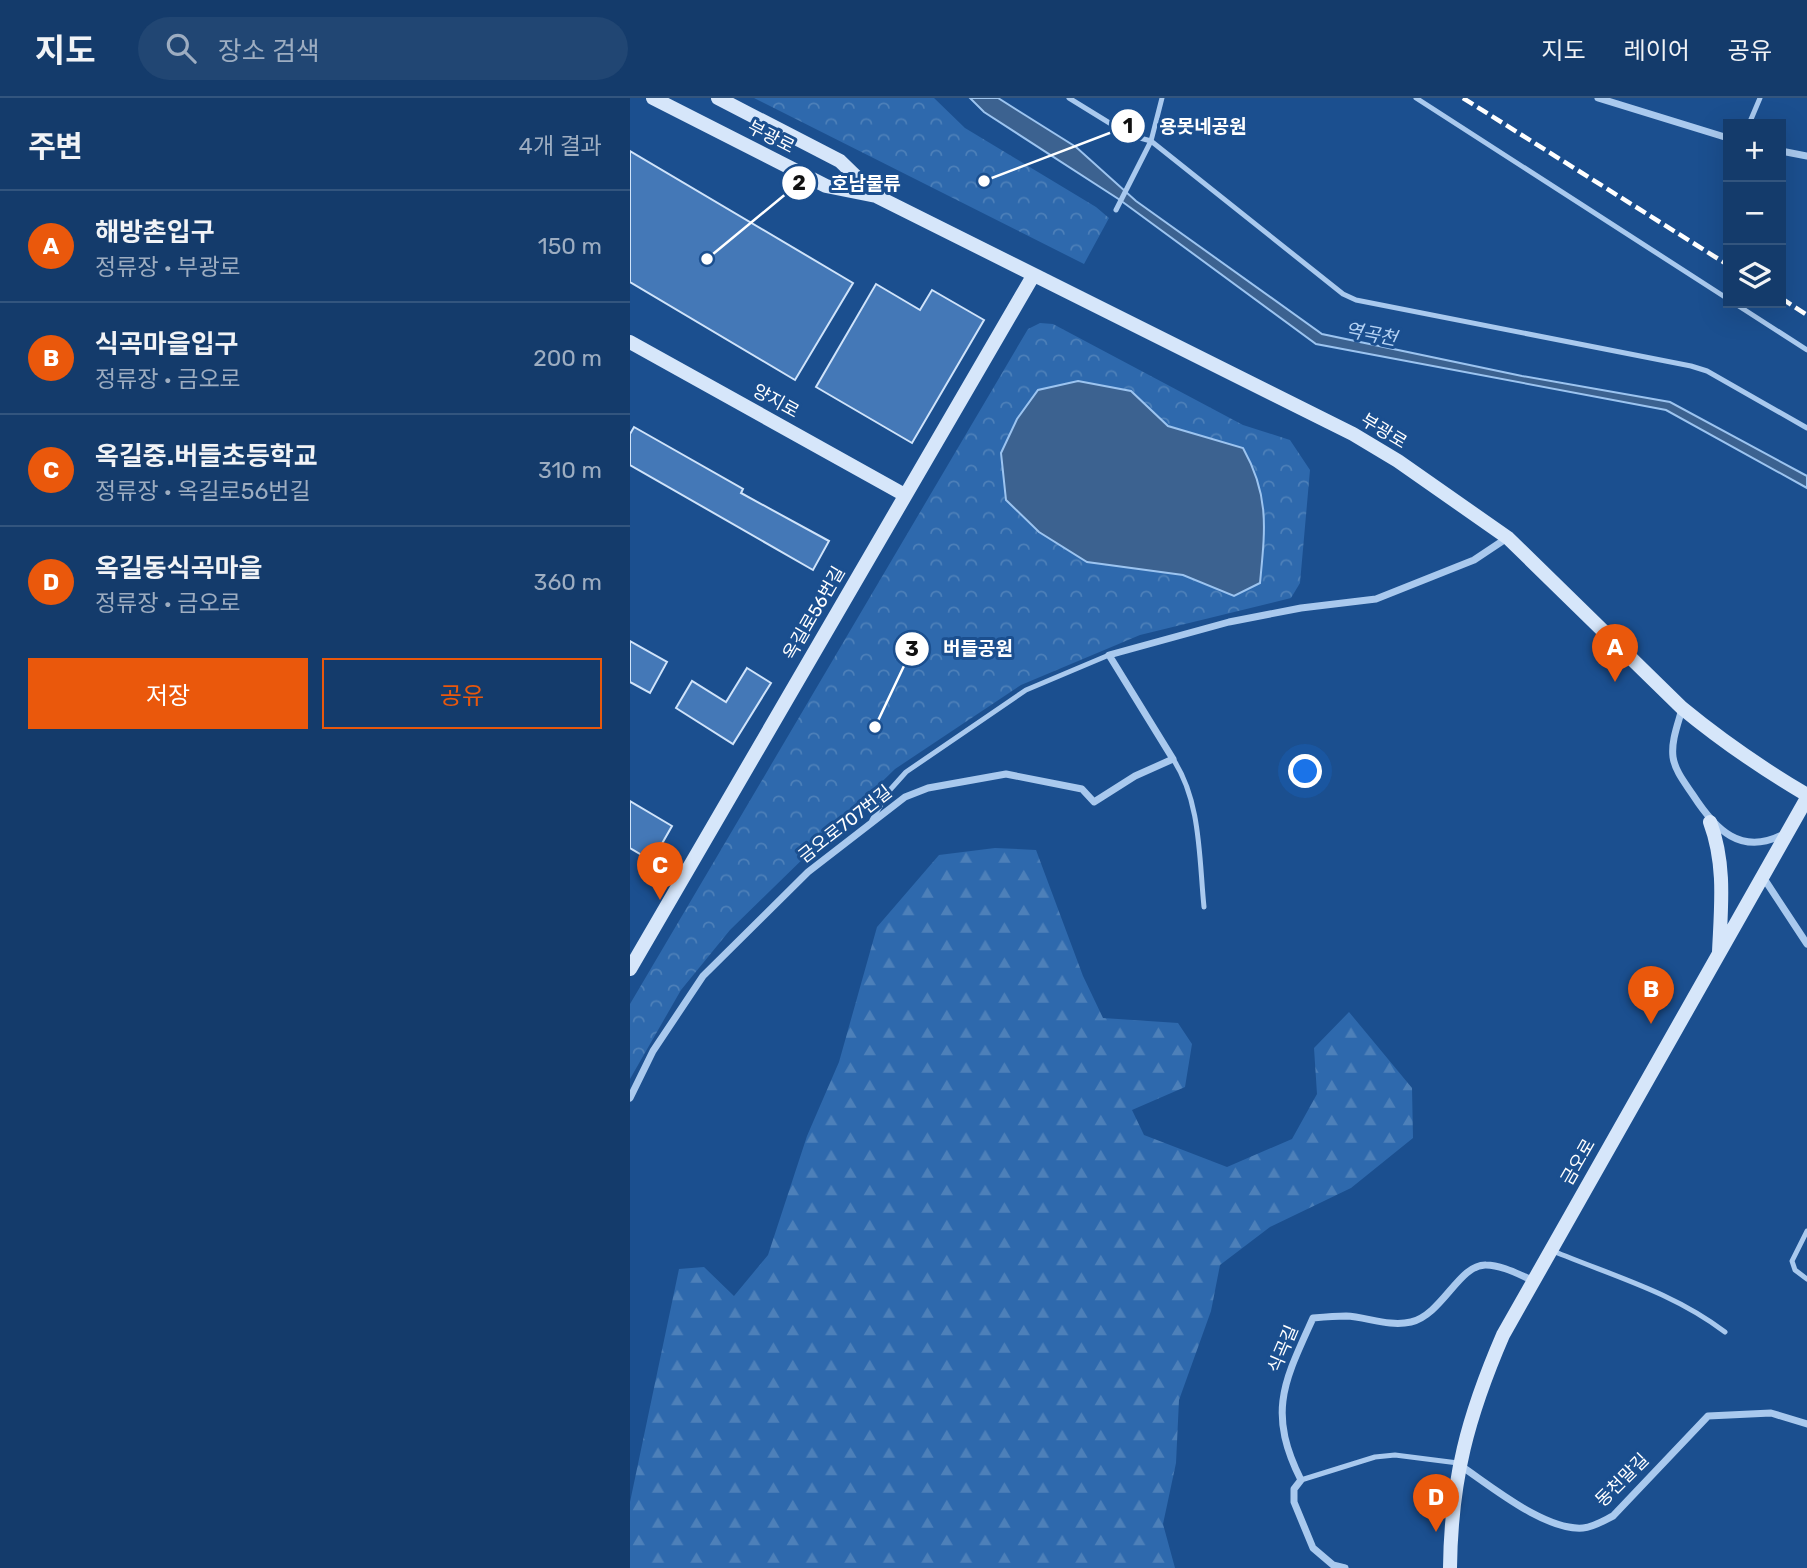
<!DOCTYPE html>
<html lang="ko">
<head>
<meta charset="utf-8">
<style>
  body { margin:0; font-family:Rubik,"Noto Sans KR",sans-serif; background:#214673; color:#f1f3f6 }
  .controls { position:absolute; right:21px; top:21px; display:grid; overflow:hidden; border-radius:0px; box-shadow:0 7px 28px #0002 }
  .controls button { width:63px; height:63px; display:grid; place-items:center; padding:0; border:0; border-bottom:2px solid #33557e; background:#143b6b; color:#f1f3f6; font:35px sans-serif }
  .you { position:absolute; left:676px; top:674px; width:24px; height:24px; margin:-18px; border:5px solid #fff; border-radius:50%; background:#1a73e8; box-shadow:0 0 0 10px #1a73e833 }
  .badge { display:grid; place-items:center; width:46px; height:46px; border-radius:50%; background:#ea580c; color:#fff; font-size:23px; font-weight:700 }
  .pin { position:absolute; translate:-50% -58px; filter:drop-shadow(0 2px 4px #0008) }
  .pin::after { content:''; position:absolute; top:37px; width:24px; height:21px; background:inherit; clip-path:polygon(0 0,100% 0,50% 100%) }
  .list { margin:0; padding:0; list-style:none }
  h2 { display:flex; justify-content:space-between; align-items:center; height:91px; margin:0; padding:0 28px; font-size:30px }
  h2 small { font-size:23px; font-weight:400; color:#9dadc1 }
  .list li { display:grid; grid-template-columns:46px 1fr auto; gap:21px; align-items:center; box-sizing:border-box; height:112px; padding:0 28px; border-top:2px solid #33557e }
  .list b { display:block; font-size:26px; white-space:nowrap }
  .list p { margin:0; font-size:23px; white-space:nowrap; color:#9dadc1 }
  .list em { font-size:23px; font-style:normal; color:#9dadc1 }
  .actions { display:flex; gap:14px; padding:21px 28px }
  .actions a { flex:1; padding:16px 0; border:2px solid #ea580c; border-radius:0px; text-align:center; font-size:24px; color:#ea580c }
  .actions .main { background:#ea580c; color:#fff }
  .icon { flex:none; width:38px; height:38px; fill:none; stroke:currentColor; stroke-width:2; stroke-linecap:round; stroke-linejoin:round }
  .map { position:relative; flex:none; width:1177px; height:1470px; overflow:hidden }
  header { display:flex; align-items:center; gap:42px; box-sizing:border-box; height:98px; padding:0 35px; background:#143b6b; border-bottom:2px solid #33557e }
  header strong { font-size:33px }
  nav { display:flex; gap:38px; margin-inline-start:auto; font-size:24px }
  .search { width:490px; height:63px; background:#214673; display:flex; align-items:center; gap:18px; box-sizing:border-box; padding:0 24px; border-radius:38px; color:#9dadc1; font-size:26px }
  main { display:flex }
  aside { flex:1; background:#143b6b }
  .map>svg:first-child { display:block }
  .forest { fill:url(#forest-firs) }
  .park { fill:url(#park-crowns) }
  .water { fill:#3c6290; stroke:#9cc4f0; stroke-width:2 }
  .building { fill:#4478b7; stroke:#cfe3fa; stroke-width:2 }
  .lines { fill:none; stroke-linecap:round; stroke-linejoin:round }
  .lane { stroke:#a9c9ee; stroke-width:5 }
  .street { stroke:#a9c9ee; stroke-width:7 }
  .secondary { stroke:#d6e6fa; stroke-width:14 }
  .rail { stroke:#fff; stroke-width:4.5; stroke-dasharray:12 5; stroke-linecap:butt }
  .labels { text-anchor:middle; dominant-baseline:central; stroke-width:6; stroke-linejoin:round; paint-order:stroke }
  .street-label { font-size:18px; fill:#fff; stroke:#1b4f8f }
  .water-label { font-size:19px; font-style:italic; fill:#b5d3f5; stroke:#1b4f8f }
  .leader { fill:none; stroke:#fff; stroke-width:2.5 }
  .callout-dot { fill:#fff; stroke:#1b4f8f; stroke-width:2.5 }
  .mark-label { font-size:21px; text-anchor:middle; font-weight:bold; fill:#111 }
  .callout-label { font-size:19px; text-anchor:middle; font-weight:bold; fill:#fff; stroke:#1b4f8f; stroke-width:6; stroke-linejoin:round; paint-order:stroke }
</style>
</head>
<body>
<header>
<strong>지도</strong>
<div class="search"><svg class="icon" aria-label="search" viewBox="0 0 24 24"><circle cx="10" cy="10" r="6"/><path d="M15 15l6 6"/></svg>장소 검색</div>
<nav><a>지도</a><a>레이어</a><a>공유</a></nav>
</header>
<main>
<aside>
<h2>주변<small>4개 결과</small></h2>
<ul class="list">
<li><span class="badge">A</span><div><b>해방촌입구</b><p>정류장 · 부광로</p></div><em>150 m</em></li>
<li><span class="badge">B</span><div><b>식곡마을입구</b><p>정류장 · 금오로</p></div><em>200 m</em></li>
<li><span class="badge">C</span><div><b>옥길중.버들초등학교</b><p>정류장 · 옥길로56번길</p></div><em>310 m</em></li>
<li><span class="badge">D</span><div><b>옥길동식곡마을</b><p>정류장 · 금오로</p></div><em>360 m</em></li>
</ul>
<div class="actions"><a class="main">저장</a><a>공유</a></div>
</aside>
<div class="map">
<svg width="1177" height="1470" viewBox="0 0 1177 1470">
  <defs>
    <pattern id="forest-firs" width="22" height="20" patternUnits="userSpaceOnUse" patternTransform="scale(1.75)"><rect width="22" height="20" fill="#2e69ad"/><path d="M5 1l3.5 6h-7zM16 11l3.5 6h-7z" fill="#4d80b9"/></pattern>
    <pattern id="park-crowns" width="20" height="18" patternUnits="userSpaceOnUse" patternTransform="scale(1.75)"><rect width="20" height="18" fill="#2e69ad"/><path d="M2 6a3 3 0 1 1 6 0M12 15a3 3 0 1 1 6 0" fill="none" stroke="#4d80b9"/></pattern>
  </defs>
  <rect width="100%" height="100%" fill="#1b4f8f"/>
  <path class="forest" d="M365 750 406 752 453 878 473 920 548 925 562 946 555 989 502 1012 514 1037 597 1069 662 1041 687 996 684 950 719 914 782 990 783 1040 721 1090 640 1129 590 1167 581 1213 549 1302 546 1365 533 1426 545 1470H0V1404L49 1171 74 1169 104 1198 138 1157 177 1038 209 964 247 829 309 757Z"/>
  <path class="park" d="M124 0H304L335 30 466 109 479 120 454 166Z
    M410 225 423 226 613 327 660 342 680 372 670 485 661 500 510 537 391 587 265 671 100 832 51 892 0 981V906L398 231Z"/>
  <path class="water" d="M340 0H368L446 49 506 103 692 236 892 278 1040 304 1177 378V390L1036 312 686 246 490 102 354 14Z
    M448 283 501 293 538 328 613 350C640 398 635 432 630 485L604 498 553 477 457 464 409 434 376 402 371 355 387 321 408 292Z"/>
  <path class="building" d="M0 53 223 185 165 282 0 184Z
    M246 186 290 212 302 192 354 222 282 345 186 289Z
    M4 329 113 391 111 395 199 443 183 472 0 367V336Z
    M0 543 37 564 20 595 0 584Z
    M117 570 141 585 103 646 46 610 62 583 96 604Z
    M0 703 42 728 22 763 0 750Z"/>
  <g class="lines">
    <path class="lane" d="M439 0 499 37 521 43 713 196 726 202 1061 268 1077 273 1177 330
      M786 0 1098 201
      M1119 26 1130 0
      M486 112 521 43 532 0
      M1104 205 1177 252
      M543 661C571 703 569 760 574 809
      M242 722 259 693 276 674 396 592 479 557
      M1177 1133 1162 1163 1165 1172 1177 1181
      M923 1153C983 1178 1042 1194 1095 1234
      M671 1382 745 1359 765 1357 828 1365"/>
    <path class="street" d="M968 0 1098 40
      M1151 53 1177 58
      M1052 611C1048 626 1041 643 1043 659 1045 673 1055 685 1063 697 1085 731 1111 759 1154 736
      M1133 779 1177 846
      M0 1000 23 953 73 878 178 774 275 699 298 690 376 676 452 691 464 704 505 678 543 661 479 557 599 524 671 510 746 501 844 462 877 440
      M831 1368C861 1388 915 1433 953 1430 964 1429 973 1423 983 1418L1078 1318 1141 1315 1177 1326
      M715 1470 703 1467 683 1450 664 1404V1391L671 1382C637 1314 654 1284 683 1220 694 1219 705 1218 716 1218 737 1219 759 1229 781 1224 813 1216 829 1166 856 1167 871 1167 888 1176 902 1182"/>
    <path class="secondary" d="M23 0 196 88 246 98 723 336 768 363 878 440 1052 610C1092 643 1133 671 1177 697
      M88 0 210 63 245 97
      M0 244 273 396
      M1080 724C1096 767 1091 809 1089 854
      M0 871 403 178
      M820 1470C821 1381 838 1318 873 1237L1177 700"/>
    <path class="rail" d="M833 0 1098 167
      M1151 200 1177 217"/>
  </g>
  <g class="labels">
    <g class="street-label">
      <text transform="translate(141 39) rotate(27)">부광로</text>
      <text transform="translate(146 303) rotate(29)">양지로</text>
      <text transform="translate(754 333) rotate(31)">부광로</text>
      <text transform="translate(184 515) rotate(-60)">옥길로56번길</text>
      <text transform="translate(215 726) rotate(-38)">금오로707번길</text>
      <text transform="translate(948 1064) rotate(-60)">금오로</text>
      <text transform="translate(653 1251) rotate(-67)">식곡길</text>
      <text transform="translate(992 1382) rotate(-45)">동천말길</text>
    </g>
    <g class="water-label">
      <text transform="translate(741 236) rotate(11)">역곡천</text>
    </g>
  </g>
  <path class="leader" d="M354 83L498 28M77 161L169 85M245 629L282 551"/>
  <g class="callout-dot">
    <circle cx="354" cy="83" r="7"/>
    <circle cx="77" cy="161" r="7"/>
    <circle cx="245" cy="629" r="7"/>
    <circle cx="498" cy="28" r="18"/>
    <circle cx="169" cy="85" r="18"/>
    <circle cx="282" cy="551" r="18"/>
  </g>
  <g class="mark-label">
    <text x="498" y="35">1</text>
    <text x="169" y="92">2</text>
    <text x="282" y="558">3</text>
  </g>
  <g class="callout-label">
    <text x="573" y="35">용못네공원</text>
    <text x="236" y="92">호남물류</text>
    <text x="348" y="557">버들공원</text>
  </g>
</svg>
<div class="controls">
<button>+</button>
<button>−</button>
<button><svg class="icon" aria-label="layers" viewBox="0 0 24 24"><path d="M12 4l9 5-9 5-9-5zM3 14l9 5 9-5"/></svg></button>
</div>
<div class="you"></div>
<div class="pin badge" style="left:985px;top:584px">A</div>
<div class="pin badge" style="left:1021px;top:926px">B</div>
<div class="pin badge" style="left:30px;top:802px">C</div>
<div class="pin badge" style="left:806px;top:1434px">D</div>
</div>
</main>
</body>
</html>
